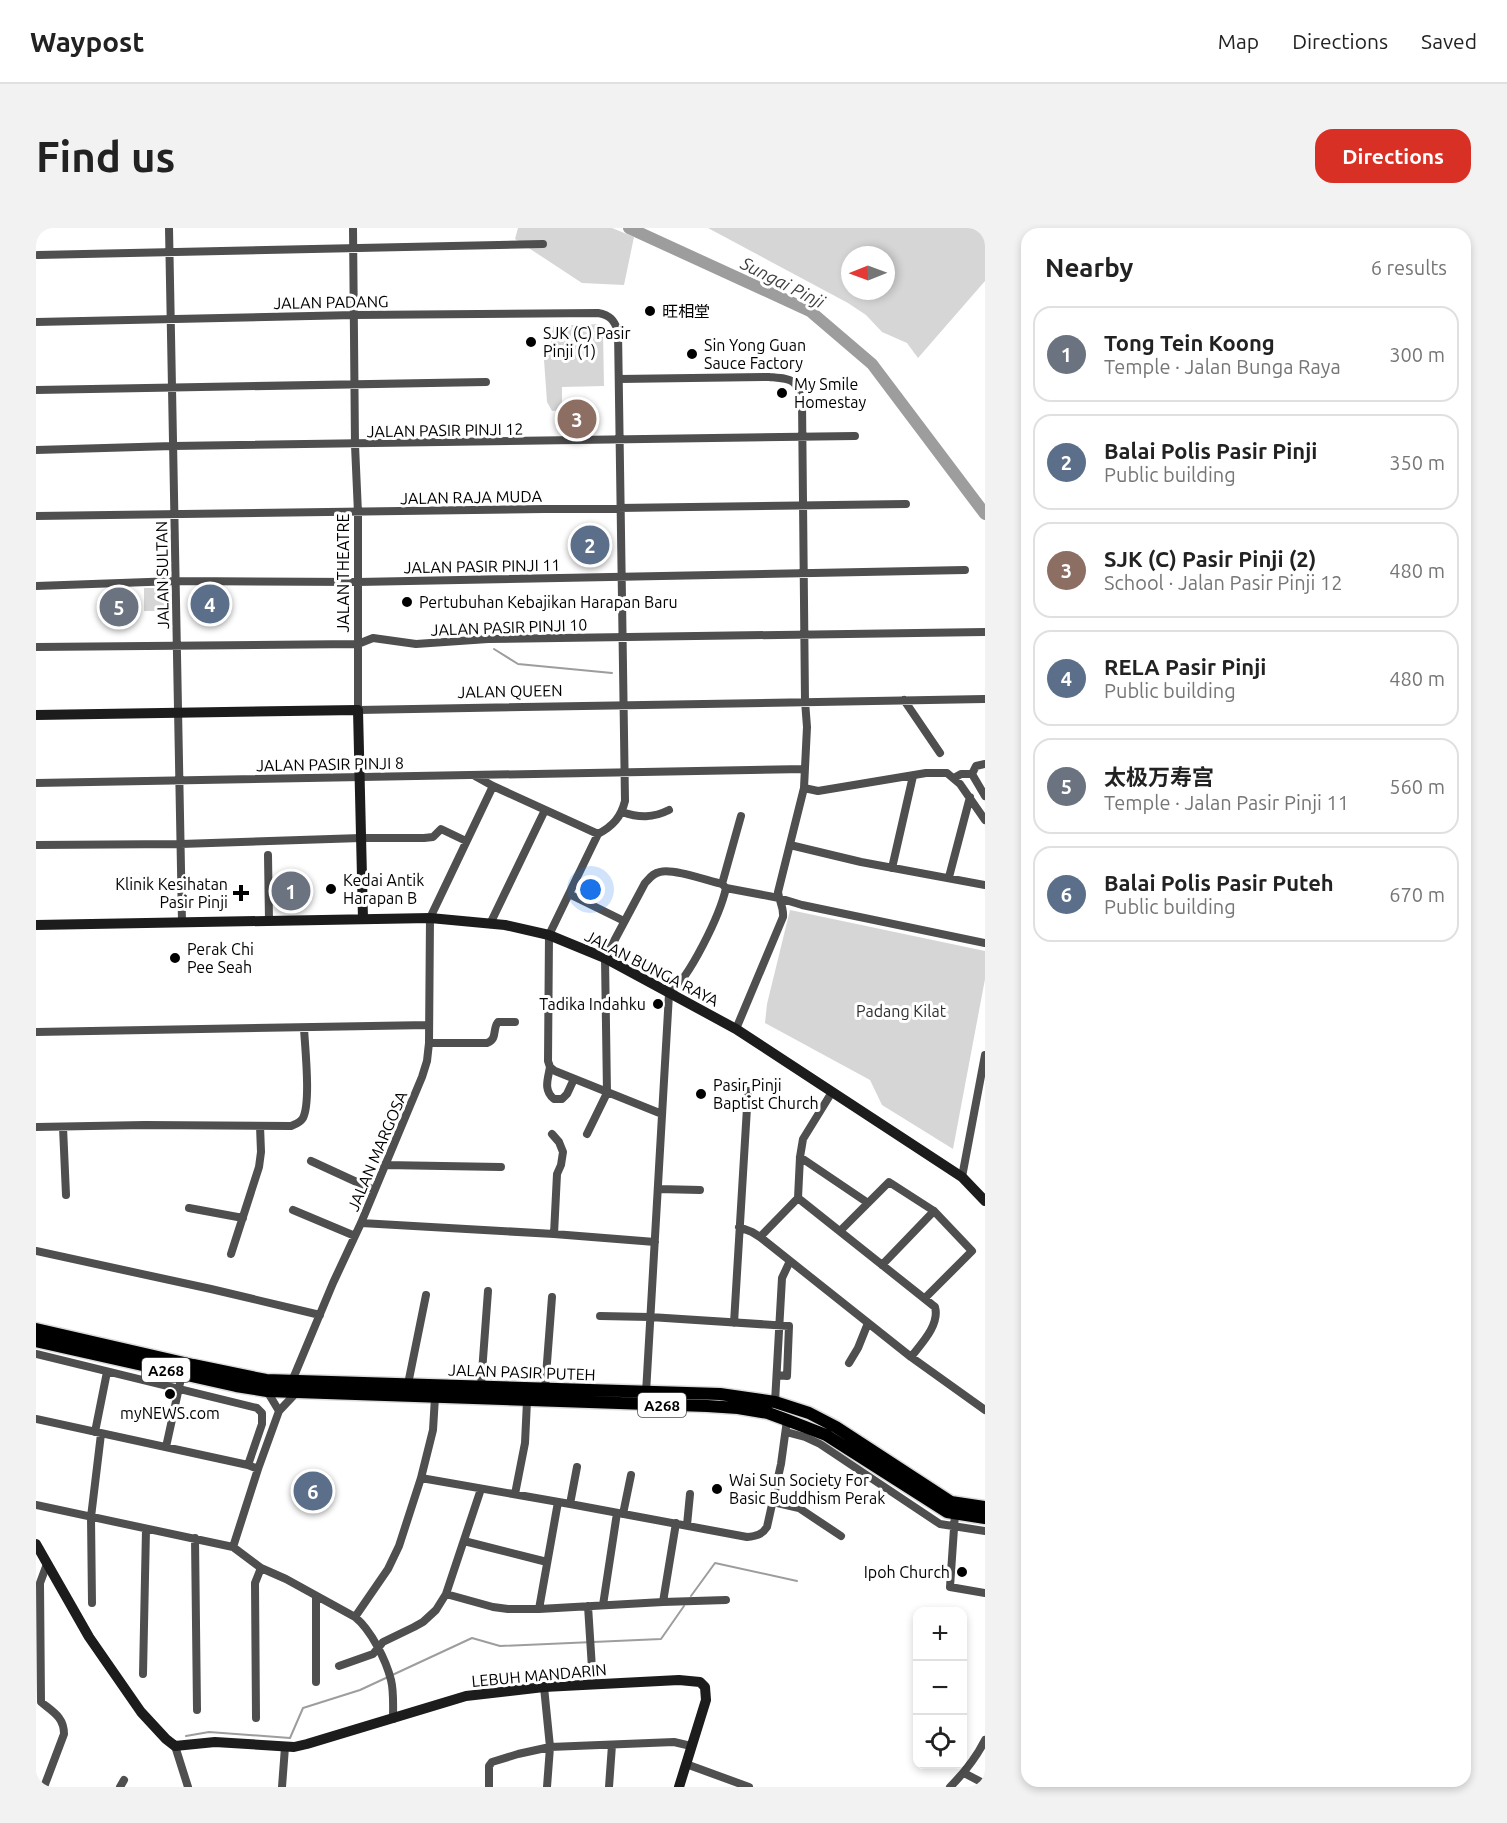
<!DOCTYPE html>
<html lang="en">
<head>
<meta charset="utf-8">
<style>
  body { margin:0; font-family:Ubuntu,"Noto Sans SC",sans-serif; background:#f2f2f2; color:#222 }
  .controls { position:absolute; right:18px; bottom:18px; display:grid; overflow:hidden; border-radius:12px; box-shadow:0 3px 9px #0003 }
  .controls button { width:54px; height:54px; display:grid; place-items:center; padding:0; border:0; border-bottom:2px solid #e0e0e0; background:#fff; color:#222; font:30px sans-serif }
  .compass { position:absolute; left:805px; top:18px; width:54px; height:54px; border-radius:50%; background:#fff; box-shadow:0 3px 9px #0003; rotate:269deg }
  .you { position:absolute; left:555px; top:662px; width:21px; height:21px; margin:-15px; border:4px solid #fff; border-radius:50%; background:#1a73e8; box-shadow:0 0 0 9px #1a73e833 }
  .badge { display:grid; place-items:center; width:39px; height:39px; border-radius:50%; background:#d93025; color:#fff; font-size:20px; font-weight:700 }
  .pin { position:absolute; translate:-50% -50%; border:3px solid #fff; box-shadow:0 2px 6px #0006 }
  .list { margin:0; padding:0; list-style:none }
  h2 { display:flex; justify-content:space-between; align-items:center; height:78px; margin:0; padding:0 24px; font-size:26px }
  h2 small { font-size:20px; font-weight:400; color:#767676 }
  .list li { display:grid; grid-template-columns:39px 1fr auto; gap:18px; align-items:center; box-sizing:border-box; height:96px; margin:0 12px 12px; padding:0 12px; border:2px solid #e0e0e0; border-radius:18px }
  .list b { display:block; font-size:22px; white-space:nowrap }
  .list p { margin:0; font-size:20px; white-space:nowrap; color:#767676 }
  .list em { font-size:20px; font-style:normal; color:#767676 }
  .icon { flex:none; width:33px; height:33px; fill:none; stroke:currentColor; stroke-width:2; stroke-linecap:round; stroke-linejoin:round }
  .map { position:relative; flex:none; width:949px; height:1559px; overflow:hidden; border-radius:18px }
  header { display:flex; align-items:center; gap:36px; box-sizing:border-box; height:84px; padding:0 30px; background:#fff; border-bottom:2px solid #e0e0e0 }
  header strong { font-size:28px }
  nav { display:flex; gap:33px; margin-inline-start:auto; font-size:21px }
  .intro { display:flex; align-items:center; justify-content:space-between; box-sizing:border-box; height:144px; padding:0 36px }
  h1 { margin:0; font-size:42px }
  .button { padding:15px 27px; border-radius:18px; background:#d93025; color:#fff; font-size:21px; font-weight:700 }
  main { display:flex; gap:36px; padding:0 36px }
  aside { flex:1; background:#fff; border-radius:18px; box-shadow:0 3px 9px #0003 }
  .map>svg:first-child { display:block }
  .green { fill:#d6d6d6; fill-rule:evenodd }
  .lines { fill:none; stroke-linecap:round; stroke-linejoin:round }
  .stream { stroke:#9d9d9d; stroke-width:2 }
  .river { stroke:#9d9d9d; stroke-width:12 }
  .primary-casing { stroke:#dbdbdb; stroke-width:15 }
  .street { stroke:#4f4f4f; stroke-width:8 }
  .secondary { stroke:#1c1c1c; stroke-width:10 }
  .primary { stroke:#000; stroke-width:12 }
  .poi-dot { fill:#000; stroke:#fff; stroke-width:2 }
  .labels { text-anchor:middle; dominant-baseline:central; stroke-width:6; stroke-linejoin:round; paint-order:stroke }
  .shield { fill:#fff; stroke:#4c4c4c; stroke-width:1.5 }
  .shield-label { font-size:15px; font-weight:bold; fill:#000 }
  .street-label { font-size:16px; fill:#000; stroke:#fff }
  .poi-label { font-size:16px; fill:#000; stroke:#fff; text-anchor:start }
  .park-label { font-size:16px; fill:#2d2d2d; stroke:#fff }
  .water-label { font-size:18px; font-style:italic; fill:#3e3e3e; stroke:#fff }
</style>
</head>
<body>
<header>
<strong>Waypost</strong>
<nav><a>Map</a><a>Directions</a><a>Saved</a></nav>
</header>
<div class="intro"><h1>Find us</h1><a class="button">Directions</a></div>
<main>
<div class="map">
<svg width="949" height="1559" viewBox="0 0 949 1559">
  <rect width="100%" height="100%" fill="#fff"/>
  <path class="green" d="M482 0H576L598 9 588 57 546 55 479 11Z
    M672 0H949V53L882 130 871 115 846 104 830 87 812 75ZM814 27H850V63H814Z
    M564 96 567 103 568 158 526 159V182L516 183 511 174 507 118 515 116V98Z
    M108 360H128V383H108Z
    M754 682 949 723V751L917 921 846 877 834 852 729 795 731 776Z"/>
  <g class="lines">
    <path class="stream" d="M458 421 482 436 576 445
      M655 1368 679 1335 761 1353
      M150 1508 173 1504 254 1510 267 1480 324 1462 436 1410 464 1418 625 1411 648 1378"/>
    <path class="river" d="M593 0 774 83 836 136 949 286"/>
    <g class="primary-casing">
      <path id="primary" d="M0 1101 157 1137 230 1152 684 1166 739 1174 773 1185 800 1199 915 1274 949 1279
        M0 1113 200 1158 231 1163 671 1178 702 1180 732 1185 751 1192 790 1207 911 1284 949 1290"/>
    </g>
    <path class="street" d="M133 0 146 694
      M317 0 319 217 322 285V482L949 471
      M2 27 507 16
      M0 94 319 87 562 85C574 87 578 92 582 103L589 573C585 589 577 598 562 606L513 707 512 833 514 839 519 843 626 886
      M583 151 733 149C755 151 761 150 766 174L769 473 771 499 768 560 742 664C743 673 748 679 747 689L700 801
      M0 162 450 154
      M0 222 137 218 819 208
      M0 288 870 276
      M0 358 140 353 322 354 929 342
      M0 419 322 416 337 410 380 416 452 411 949 404
      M868 472 904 525
      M936 546 940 538 949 536
      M439 548 457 558 562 606
      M918 550 925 546H936L949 568
      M0 555 769 541
      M768 560 782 563 890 545H911L924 556 949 592
      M586 584C603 590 617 590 633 582
      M0 617 145 616 325 610H388L397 609 405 601 430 613
      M754 617 825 634 949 657
      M232 627 233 693
      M856 640 877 548
      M913 649 934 569
      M686 656 705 588
      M533 666 588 693
      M454 696 509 582
      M0 804 393 797
      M393 815H451C462 811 456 801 462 794H479
      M514 839C512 851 507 862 518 871H526L531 866 538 851
      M796 864 767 911 764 929 762 970 899 1079C904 1097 885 1116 875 1129
      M0 899 109 897 255 898C260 896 264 895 267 890 275 874 269 820 268 800
      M27 899 30 967
      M516 906 523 914 527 924 525 937 521 946 518 1006
      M551 906 571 865 569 730 609 655C614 650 617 645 624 644 637 640 672 653 686 656L690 660 743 670 766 677 949 715
      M764 929 832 975
      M275 933 338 962
      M348 937 465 939
      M926 949 949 827
      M622 961 664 962
      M153 980 207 990
      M257 982 319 1008
      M325 995 518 1006 619 1014
      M703 999 716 1004 724 1009 875 1129 949 1182
      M804 1003 853 954 898 983
      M724 1009 762 970
      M0 1023 175 1061 284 1087
      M195 1026 223 939 225 924 224 898
      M846 1037 898 983 936 1023 889 1070
      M564 1088 614 1089 753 1098 751 1148 741 1147
      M698 1095 712 863
      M0 1126 221 1180 226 1185V1196L212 1237
      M813 1135 822 1120 832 1095
      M256 1153 297 1055 325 995 386 849 391 833 393 815 394 690 457 558
      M372 1156 390 1067
      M445 1158 452 1063
      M509 1161 516 1069
      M231 1163 243 1183
      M610 1165 633 766C654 749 684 687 690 660
      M739 1174 746 1050 754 1033
      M0 1191 212 1237 222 1241
      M59 1204 71 1144
      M750 1204 769 1209 784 1216 904 1296 949 1303
      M130 1219 146 1146
      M385 1250 534 1276 711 1309C720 1308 726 1307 731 1299L745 1236 751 1192
      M479 1266 489 1215 491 1173
      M737 1274 763 1280 805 1308
      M534 1276 541 1239
      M0 1277 197 1319 225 1340 250 1351 319 1389C335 1402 350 1432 355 1452 358 1464 357 1478 357 1491
      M587 1286 595 1247
      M919 1286 914 1359 949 1365
      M651 1297 654 1266
      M159 1310 161 1482
      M428 1313 511 1334
      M197 1319 222 1241 243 1183 260 1165
      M410 1366 457 1379 472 1381H503L627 1374 690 1372
      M280 1368V1454
      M627 1374 640 1295
      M56 1375 55 1289 65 1206
      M567 1377 581 1285
      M552 1378 557 1456
      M503 1381 522 1274
      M319 1389 352 1341 363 1318 385 1250 397 1202 399 1169
      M303 1438 337 1426 347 1414 378 1399 387 1394 400 1382 410 1366 445 1261
      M107 1446 110 1301
      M508 1459 514 1519 511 1559
      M220 1490 219 1355 225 1340
      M139 1518 152 1559
      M650 1536 713 1559
      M928 1545 949 1556
      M8 1559 28 1506C28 1489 17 1484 5 1474L4 1355 11 1336
      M84 1559 88 1552
      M246 1559 249 1519
      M453 1559V1538L456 1534 482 1526 514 1519 638 1514 655 1518
      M573 1559 576 1517
      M914 1559C928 1545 940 1530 949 1512"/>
    <path class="secondary" d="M0 487 322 482 327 691
      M0 697 394 690 469 697 513 707 569 730 700 801 926 949 949 973
      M0 1316 53 1409 105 1484 130 1511 139 1518 179 1514 258 1519 271 1516 430 1468 508 1459 643 1452 664 1454 669 1459 670 1472 643 1559"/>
    <use href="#primary" class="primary"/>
  </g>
  <g class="poi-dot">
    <circle cx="614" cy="83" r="6"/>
    <circle cx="495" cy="114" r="6"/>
    <circle cx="656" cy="126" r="6"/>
    <circle cx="746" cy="165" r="6"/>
    <circle cx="371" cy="374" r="6"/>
    <circle cx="295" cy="661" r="6"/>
    <path d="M202 656h6v6h6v6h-6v6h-6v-6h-6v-6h6z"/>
    <circle cx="139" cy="730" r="6"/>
    <circle cx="622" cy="776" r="6"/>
    <circle cx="665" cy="866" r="6"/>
    <circle cx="134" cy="1166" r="6"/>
    <circle cx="681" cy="1261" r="6"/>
    <circle cx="926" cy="1344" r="6"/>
  </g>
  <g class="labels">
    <g class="shield">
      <rect x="106" y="1130" width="48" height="24" rx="4.5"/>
      <rect x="602" y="1165" width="48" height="24" rx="4.5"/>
    </g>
    <g class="shield-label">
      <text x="130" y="1142">A268</text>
      <text x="626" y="1177">A268</text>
    </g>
    <g class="street-label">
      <text transform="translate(295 74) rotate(-1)">JALAN PADANG</text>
      <text transform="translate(409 202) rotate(-1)">JALAN PASIR PINJI 12</text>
      <text transform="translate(435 269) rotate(-1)">JALAN RAJA MUDA</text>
      <text transform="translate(446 338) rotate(-1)">JALAN PASIR PINJI 11</text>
      <text transform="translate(307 345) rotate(-90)">JALAN THEATRE</text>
      <text transform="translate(126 347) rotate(-91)">JALAN SULTAN</text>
      <text transform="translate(473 399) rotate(-2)">JALAN PASIR PINJI 10</text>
      <text transform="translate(474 463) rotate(-1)">JALAN QUEEN</text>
      <text transform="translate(294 536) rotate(-1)">JALAN PASIR PINJI 8</text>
      <text transform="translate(616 740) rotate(27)">JALAN BUNGA RAYA</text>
      <text transform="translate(341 923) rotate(-67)">JALAN MARGOSA</text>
      <text transform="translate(486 1144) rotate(2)">JALAN PASIR PUTEH</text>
      <text transform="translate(503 1447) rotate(-5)">LEBUH MANDARIN</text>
    </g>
    <g class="poi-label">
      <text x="626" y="83">旺相堂</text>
      <text x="507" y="105">SJK (C) Pasir<tspan x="507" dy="18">Pinji (1)</tspan></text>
      <text x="668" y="117">Sin Yong Guan<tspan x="668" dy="18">Sauce Factory</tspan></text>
      <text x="758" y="156">My Smile<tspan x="758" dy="18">Homestay</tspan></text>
      <text x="383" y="374">Pertubuhan Kebajikan Harapan Baru</text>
      <text x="307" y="652">Kedai Antik<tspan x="307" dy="18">Harapan B</tspan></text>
      <text x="192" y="656" text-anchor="end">Klinik Kesihatan<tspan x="192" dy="18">Pasir Pinji</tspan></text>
      <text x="151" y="721">Perak Chi<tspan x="151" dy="18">Pee Seah</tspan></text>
      <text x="610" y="776" text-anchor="end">Tadika Indahku</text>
      <text x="677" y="857">Pasir Pinji<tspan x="677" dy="18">Baptist Church</tspan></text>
      <text x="134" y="1185" text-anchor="middle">myNEWS.com</text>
      <text x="693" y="1252">Wai Sun Society For<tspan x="693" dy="18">Basic Buddhism Perak</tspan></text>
      <text x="914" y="1344" text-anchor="end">Ipoh Church</text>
    </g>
    <g class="park-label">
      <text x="865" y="783">Padang Kilat</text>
    </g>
    <g class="water-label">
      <text transform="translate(747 54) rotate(27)">Sungai Pinji</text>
    </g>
  </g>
</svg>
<div class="controls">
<button>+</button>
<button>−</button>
<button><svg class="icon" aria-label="locate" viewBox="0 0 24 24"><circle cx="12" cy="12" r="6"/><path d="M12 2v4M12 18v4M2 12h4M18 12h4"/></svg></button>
</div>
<svg class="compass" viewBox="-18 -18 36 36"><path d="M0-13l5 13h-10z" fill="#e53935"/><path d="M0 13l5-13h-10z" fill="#767676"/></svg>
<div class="you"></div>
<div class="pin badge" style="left:255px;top:663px;background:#6b7280">1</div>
<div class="pin badge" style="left:554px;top:317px;background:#5c6f8a">2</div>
<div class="pin badge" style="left:541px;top:191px;background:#8d6e63">3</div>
<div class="pin badge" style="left:174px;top:376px;background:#5c6f8a">4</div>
<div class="pin badge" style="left:83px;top:379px;background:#6b7280">5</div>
<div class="pin badge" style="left:277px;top:1263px;background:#5c6f8a">6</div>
</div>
<aside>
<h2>Nearby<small>6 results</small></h2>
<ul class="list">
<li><span class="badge" style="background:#6b7280">1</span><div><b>Tong Tein Koong</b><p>Temple · Jalan Bunga Raya</p></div><em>300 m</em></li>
<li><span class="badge" style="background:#5c6f8a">2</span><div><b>Balai Polis Pasir Pinji</b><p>Public building</p></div><em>350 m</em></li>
<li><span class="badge" style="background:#8d6e63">3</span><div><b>SJK (C) Pasir Pinji (2)</b><p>School · Jalan Pasir Pinji 12</p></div><em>480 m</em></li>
<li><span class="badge" style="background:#5c6f8a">4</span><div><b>RELA Pasir Pinji</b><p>Public building</p></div><em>480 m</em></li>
<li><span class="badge" style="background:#6b7280">5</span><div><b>太极万寿宫</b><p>Temple · Jalan Pasir Pinji 11</p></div><em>560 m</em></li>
<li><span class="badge" style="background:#5c6f8a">6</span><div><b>Balai Polis Pasir Puteh</b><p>Public building</p></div><em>670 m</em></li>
</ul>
</aside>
</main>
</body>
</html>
